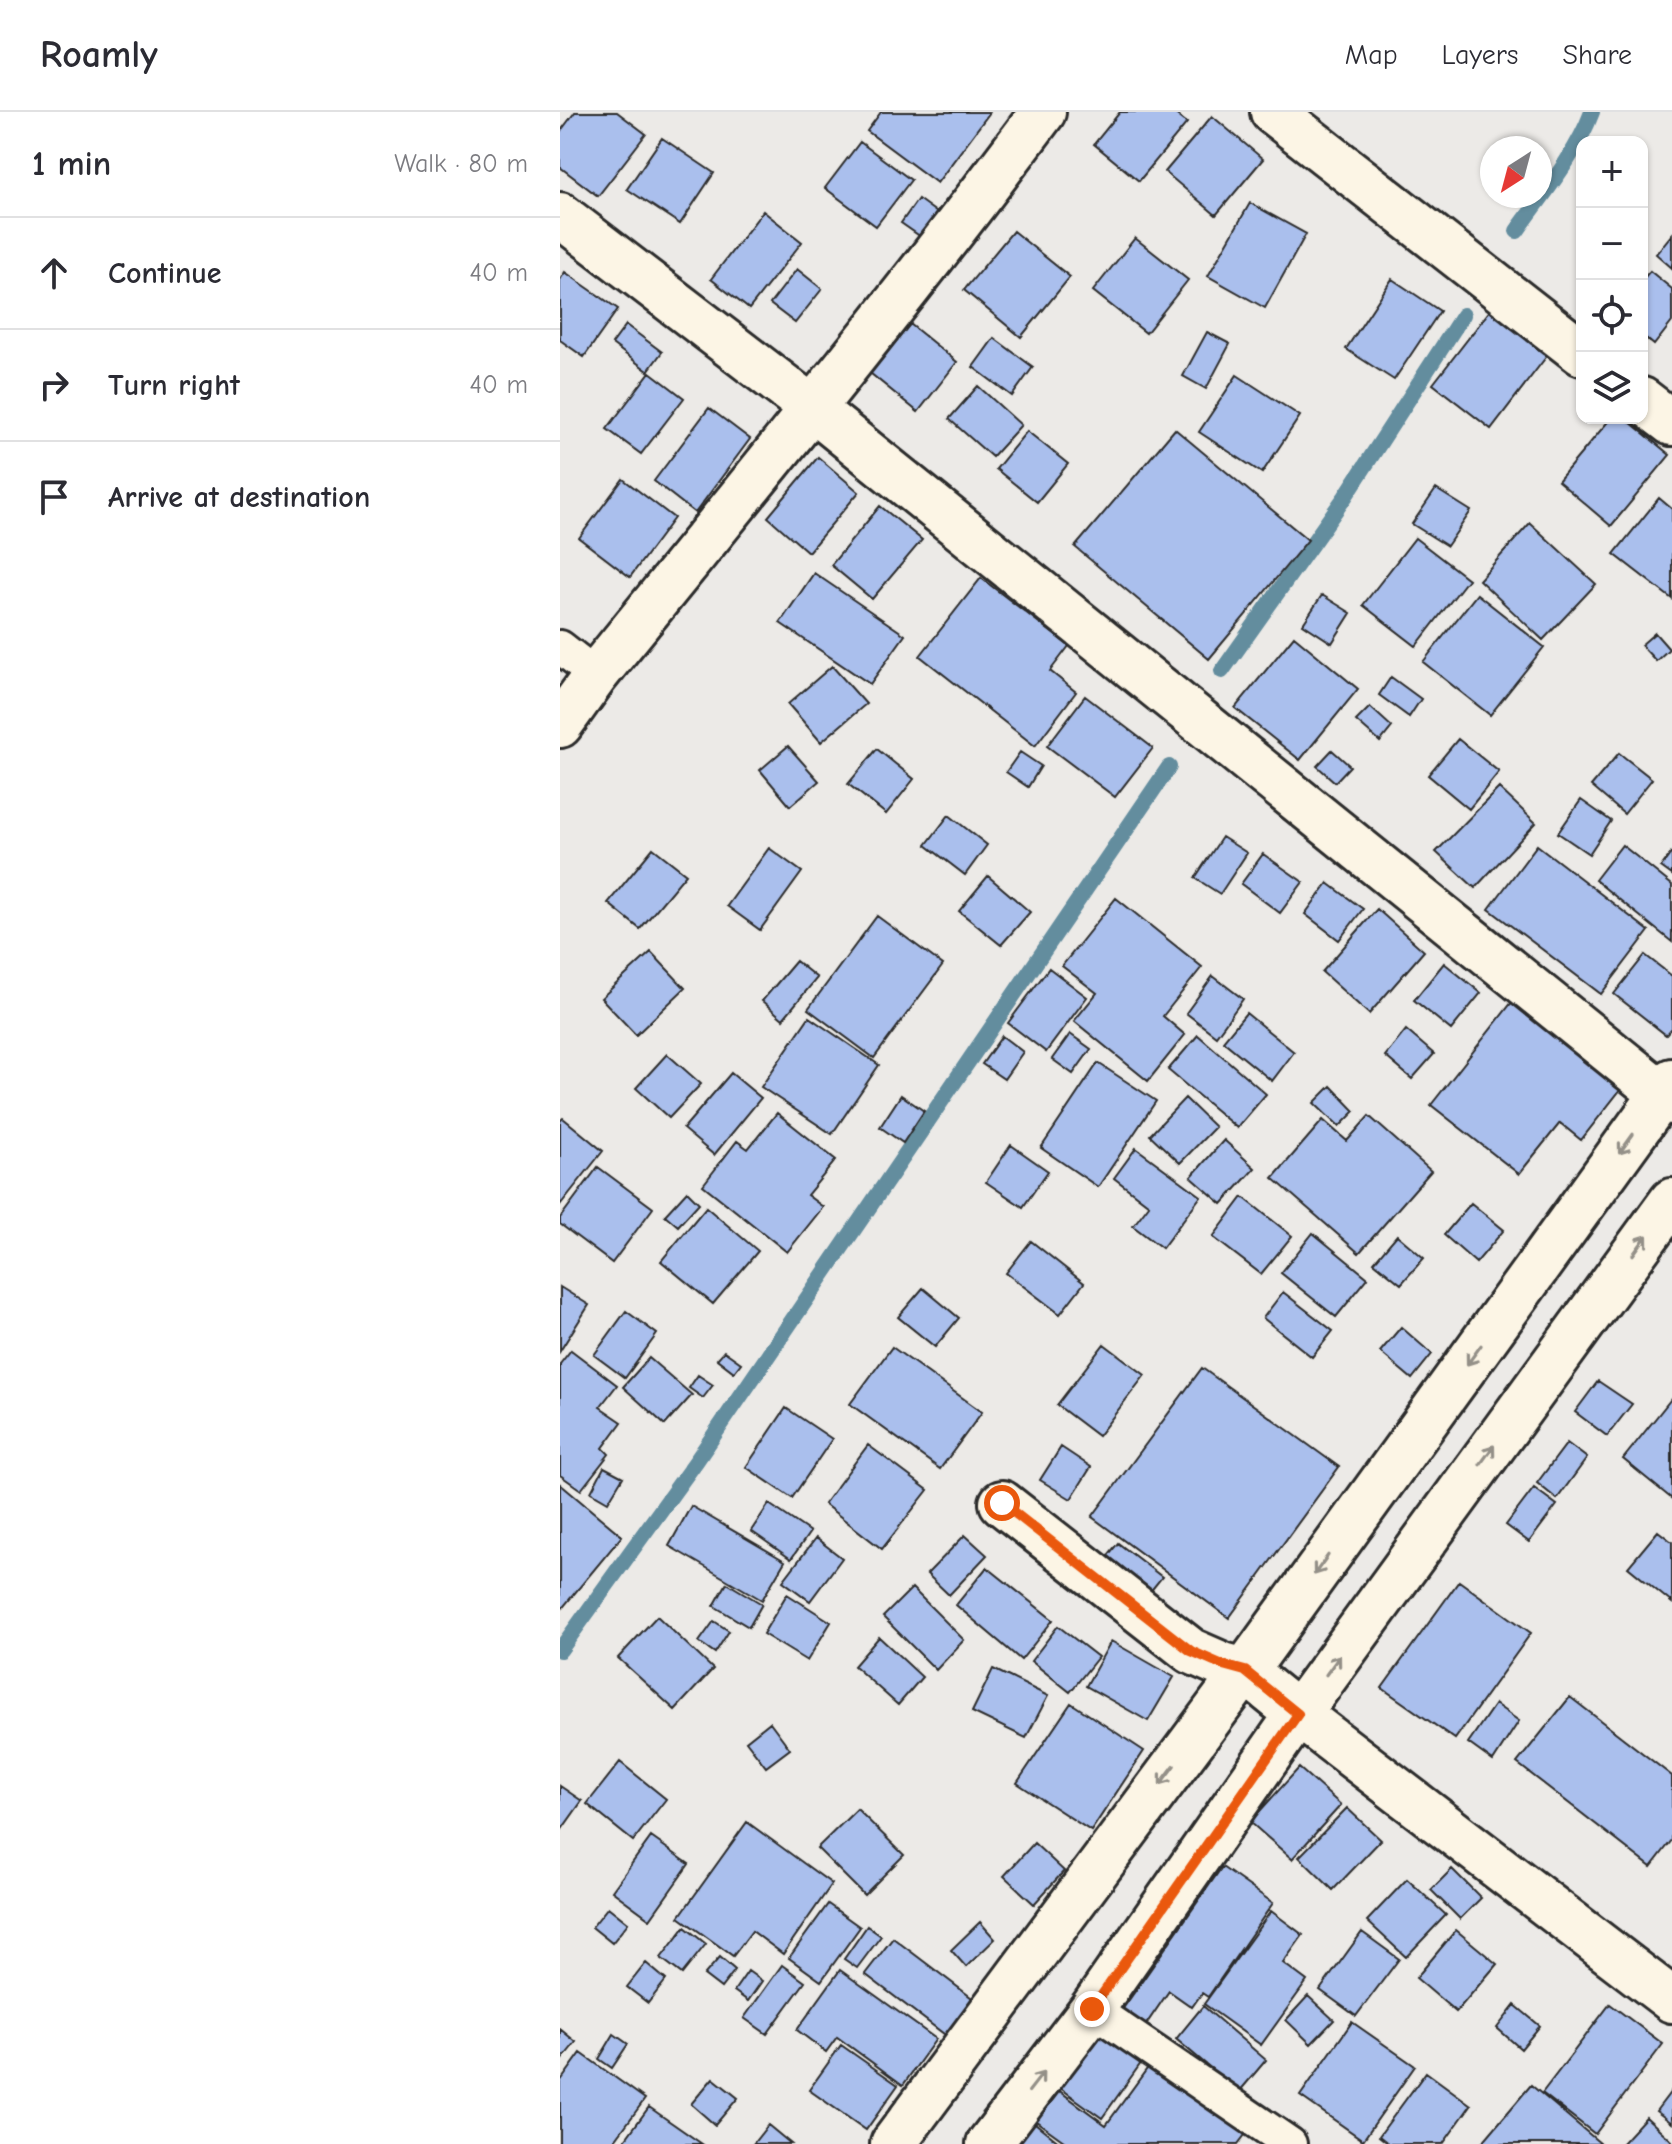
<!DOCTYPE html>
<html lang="en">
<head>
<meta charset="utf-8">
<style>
  body { margin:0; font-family:"Comic Neue",sans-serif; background:#f7f7f7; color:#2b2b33 }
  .controls { position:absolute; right:24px; top:24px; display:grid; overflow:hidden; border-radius:16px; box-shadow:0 2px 6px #0004 }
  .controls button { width:72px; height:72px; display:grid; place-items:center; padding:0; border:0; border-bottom:2px solid #e1e1e2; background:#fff; color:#2b2b33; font:40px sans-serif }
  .compass { position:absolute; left:920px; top:24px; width:72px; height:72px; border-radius:50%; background:#fff; box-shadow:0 2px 6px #0004; rotate:216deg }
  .stop { position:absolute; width:24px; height:24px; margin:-18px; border:6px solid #ea580c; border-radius:50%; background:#fff }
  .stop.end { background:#ea580c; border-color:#fff; box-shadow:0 2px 8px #0008 }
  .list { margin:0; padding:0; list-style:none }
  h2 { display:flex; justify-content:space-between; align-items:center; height:104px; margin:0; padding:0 32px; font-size:34px }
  h2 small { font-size:26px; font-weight:400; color:#7c7c81 }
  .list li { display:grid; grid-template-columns:52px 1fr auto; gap:24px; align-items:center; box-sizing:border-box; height:112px; padding:0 32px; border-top:2px solid #e1e1e2 }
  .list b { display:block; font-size:30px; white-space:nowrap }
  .list em { font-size:26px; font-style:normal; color:#7c7c81 }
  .icon { flex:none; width:44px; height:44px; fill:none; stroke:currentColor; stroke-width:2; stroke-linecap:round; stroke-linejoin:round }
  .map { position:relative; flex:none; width:1112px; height:2032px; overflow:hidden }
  header { display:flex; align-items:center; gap:48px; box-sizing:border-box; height:112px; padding:0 40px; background:#fff; border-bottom:2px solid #e1e1e2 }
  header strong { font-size:38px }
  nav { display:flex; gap:44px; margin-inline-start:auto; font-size:28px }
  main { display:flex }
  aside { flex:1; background:#fff }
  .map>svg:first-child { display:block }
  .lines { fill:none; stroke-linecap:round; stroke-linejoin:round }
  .stream { stroke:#638d9e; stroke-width:16 }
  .building { fill:#aabfed; stroke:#2b2b2b; stroke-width:2 }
  .lane-casing { stroke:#2b2b2b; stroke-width:38 }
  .street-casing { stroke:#2b2b2b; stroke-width:50 }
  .lane { stroke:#fcf5e5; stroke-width:32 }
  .street { stroke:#fcf5e5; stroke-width:44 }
  .oneway { stroke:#949088 }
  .route { stroke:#ea580c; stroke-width:10 }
</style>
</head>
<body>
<header>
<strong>Roamly</strong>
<nav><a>Map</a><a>Layers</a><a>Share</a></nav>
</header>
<main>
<aside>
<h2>1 min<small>Walk · 80 m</small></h2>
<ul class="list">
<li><svg class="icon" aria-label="ahead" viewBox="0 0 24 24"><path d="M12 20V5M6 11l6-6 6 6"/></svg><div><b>Continue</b></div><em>40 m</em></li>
<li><svg class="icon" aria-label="right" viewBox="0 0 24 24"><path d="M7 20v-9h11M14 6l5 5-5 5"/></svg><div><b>Turn right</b></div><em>40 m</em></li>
<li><svg class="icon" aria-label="arrive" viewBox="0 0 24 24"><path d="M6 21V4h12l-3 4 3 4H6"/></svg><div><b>Arrive at destination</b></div></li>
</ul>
</aside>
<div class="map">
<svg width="1112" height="2032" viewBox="0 0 1112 2032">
  <rect width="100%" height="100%" fill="#eceae7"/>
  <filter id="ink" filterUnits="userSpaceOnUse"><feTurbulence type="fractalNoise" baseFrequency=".0125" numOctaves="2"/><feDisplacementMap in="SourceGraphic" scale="16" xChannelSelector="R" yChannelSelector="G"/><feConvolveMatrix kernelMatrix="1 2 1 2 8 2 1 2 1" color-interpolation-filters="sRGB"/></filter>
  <g filter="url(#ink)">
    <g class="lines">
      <path class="stream" d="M957 119C984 81 1016 43 1032 0
        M662 559 785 385 903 203
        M0 1538 137 1348 609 655"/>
    </g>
    <path class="building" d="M15 0H57L86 22 38 84 0 55V20Z
      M321 0H430L377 71 307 19Z
      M560 0H613L627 11 579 69 534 32Z
      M652 4 703 47 656 103 605 60Z
      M102 26 154 61 120 112 67 77Z
      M300 30 351 68 316 114 265 76Z
      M358 87 380 103 364 127 341 111Z
      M690 91 746 122 705 196 648 164Z
      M203 99 242 130 189 197 151 167Z
      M453 119 510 165 461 225 404 178Z
      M1112 122V156L1096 142Z
      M575 126 628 168 586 221 533 179Z
      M237 157 262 177 235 211 210 192Z
      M1090 159 1112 177V210L1094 233 1082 223V168Z
      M5 160 58 197 24 245 0 228V168Z
      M832 167 880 199 834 268 786 237Z
      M935 192 993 236 931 317 873 272Z
      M350 212 397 250 358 300 310 261Z
      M66 213 102 240 88 259 52 232Z
      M647 220 670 232 646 277 623 264Z
      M434 226 473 255 452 284 413 255Z
      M90 260 124 286 81 342 47 317Z
      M677 263 740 304 702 361 639 320Z
      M418 274 461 313 432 345 389 307Z
      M149 296 190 327 135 401 94 369Z
      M1051 306H1065L1110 343 1051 414 998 369Z
      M615 317 748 428 649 547 515 435Z
      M467 319 508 352 477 390 436 357Z
      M258 345 299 380 248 440 208 405Z
      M63 367 114 406 70 465 19 426Z
      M876 377 911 399 887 434 852 412Z
      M1099 386 1112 397V487L1054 442Z
      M320 394 362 428 312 487 271 453Z
      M970 411 1036 472 983 528 919 468Z
      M855 426 908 467 856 534 803 493Z
      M254 461 345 523 310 572 220 511Z
      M421 466 509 534 490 559 516 580 475 634 360 544Z
      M917 482 984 535 930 603 863 550Z
      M762 483 791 501 772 531 743 512Z
      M1095 521 1109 537 1096 549 1081 533Z
      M734 524 798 577 740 648 675 596Z
      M272 554 306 592 261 630 228 592Z
      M831 565 861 587 849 605 819 583Z
      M525 584 593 636 555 685 487 634Z
      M810 595 832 615 820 630 796 609Z
      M898 627 939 660 909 697 868 663Z
      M228 634 259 669 230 694 200 658Z
      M317 637 354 667 326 702 288 672Z
      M772 638 790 654 775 670 757 654Z
      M460 640 481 654 468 675 446 660Z
      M1059 641 1092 667 1064 702 1031 674Z
      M939 676 976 711 915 776 876 740Z
      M1021 688 1051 709 1029 742 998 721Z
      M389 703 427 733 405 763 366 733Z
      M662 725 687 741 660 782 635 766Z
      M977 733 1089 819 1041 882 929 797Z
      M1062 733 1112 773V830L1035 768Z
      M93 736 126 762 80 817 48 791Z
      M209 736 242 760 200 818 167 794Z
      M1112 740V763L1101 755Z
      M703 742 743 770 720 801 681 772Z
      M428 764 470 800 441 833 399 799Z
      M768 771 803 797 779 828 745 802Z
      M556 786 642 855 603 904 625 923 588 969 514 909 537 881 502 854Z
      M817 797 864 839 809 902 762 860Z
      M317 804 383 853 314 946 248 897Z
      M91 840 125 876 76 923 41 886Z
      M1085 843 1112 864V916L1106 923 1054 882Z
      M236 849 257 866 223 907 202 889Z
      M884 851 921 881 891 918 854 888Z
      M489 856 527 885 486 940 448 911Z
      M653 864 683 887 656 924 626 901Z
      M960 880 1064 973 1021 1028 1000 1011 959 1062 871 993Z
      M686 901 734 940 712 969 663 929Z
      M249 905 319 953 272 1022 201 975Z
      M846 918 874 942 852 967 825 944Z
      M510 922 531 937 513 962 492 947Z
      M638 923 706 982 677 1016 608 958Z
      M442 924 463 940 444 967 422 952Z
      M107 942 141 972 109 1006 76 976Z
      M538 951 596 989 538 1075 481 1036Z
      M171 961 201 986 154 1043 123 1017Z
      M771 974 795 999 779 1015 754 991Z
      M341 983 364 999 343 1031 320 1015Z
      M625 986 655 1015 620 1051 590 1023Z
      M217 1001 276 1048 247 1083 263 1095 227 1140 143 1073 177 1029 188 1037Z
      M809 1004 871 1059 799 1141 713 1066 763 1008 787 1029Z
      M3 1006 43 1039 0 1093V1009Z
      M664 1028 695 1056 662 1092 631 1065Z
      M451 1033 488 1059 463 1095 426 1070Z
      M576 1036 641 1084 602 1136 573 1114 589 1093 554 1066Z
      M38 1055 93 1096 52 1151 0 1112V1106Z
      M127 1079 139 1091 118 1114 105 1103Z
      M683 1085 732 1124 701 1162 653 1125Z
      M911 1091 944 1118 916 1151 884 1123Z
      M146 1095 198 1139 153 1192 101 1149Z
      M753 1121 808 1166 776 1205 721 1161Z
      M837 1123 864 1146 841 1172 814 1150Z
      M471 1129 524 1171 500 1202 446 1161Z
      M0 1175 29 1193 0 1239Z
      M363 1176 399 1206 375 1235 338 1205Z
      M723 1180 773 1219 752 1245 703 1206Z
      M66 1199 97 1222 65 1266 34 1243Z
      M841 1215 872 1242 852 1267 820 1240Z
      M544 1232 585 1263 538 1324 497 1293Z
      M332 1235 422 1300 380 1357 290 1292Z
      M11 1238 57 1273 40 1295 62 1310 43 1336 49 1342 21 1378 0 1363V1252Z
      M164 1239 181 1251 174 1260 157 1247Z
      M89 1246 132 1283 105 1313 63 1275Z
      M642 1256 779 1355 669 1506 532 1405Z
      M138 1263 153 1273 143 1286 129 1276Z
      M1038 1269 1072 1292 1047 1324 1015 1300Z
      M1111 1287 1112 1288V1387L1063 1347Z
      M226 1296 272 1327 232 1386 186 1355Z
      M1007 1331 1027 1346 997 1387 977 1371Z
      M308 1333 368 1378 322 1437 264 1392Z
      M501 1335 531 1355 511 1387 480 1368Z
      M44 1355 63 1365 48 1390 31 1380Z
      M0 1372 62 1424 0 1499Z
      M974 1376 997 1393 969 1430 946 1413Z
      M209 1392 250 1420 231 1447 191 1419Z
      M131 1394 225 1449 202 1488 109 1434Z
      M1098 1419 1112 1430V1491L1068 1455Z
      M405 1423 427 1443 389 1483 367 1462Z
      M256 1426 282 1446 250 1489 223 1469Z
      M558 1431 602 1465 585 1486 541 1452Z
      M427 1455 493 1508 461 1548 396 1493Z
      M899 1469 971 1521 895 1627 822 1576Z
      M167 1471 202 1492 189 1515 154 1494Z
      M352 1476 404 1528 376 1558 323 1505Z
      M227 1482 271 1510 247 1549 203 1522Z
      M97 1504 153 1557 115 1598 58 1546Z
      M154 1509 169 1519 155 1541 139 1530Z
      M498 1514 538 1545 510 1580 471 1549Z
      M319 1525 362 1565 338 1593 294 1554Z
      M551 1529 614 1565 588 1609 526 1574Z
      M433 1557 488 1584 466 1626 412 1600Z
      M1010 1585 1112 1664V1728L1091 1755 957 1651Z
      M511 1591 584 1639 531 1719 457 1671Z
      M935 1592 959 1609 933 1649 908 1631Z
      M210 1610 230 1637 206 1655 186 1629Z
      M60 1650 106 1687 73 1729 27 1692Z
      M739 1656 781 1693 732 1747 690 1710Z
      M0 1674 22 1689 0 1720Z
      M787 1696 821 1728 773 1778 739 1745Z
      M297 1697 344 1743 304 1783 257 1736Z
      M187 1710 272 1772 223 1842 192 1819 173 1844 119 1805Z
      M91 1725 129 1752 90 1807 52 1779Z
      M474 1731 504 1759 474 1792 444 1764Z
      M662 1755 713 1791 648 1885 642 1881 632 1895 609 1879 585 1914 562 1898Z
      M892 1757 921 1786 900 1807 871 1778Z
      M847 1767 886 1803 846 1845 807 1809Z
      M268 1792 300 1815 261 1869 229 1846Z
      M48 1795 68 1811 52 1831 32 1815Z
      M711 1799 743 1823 723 1851 747 1869 701 1933 644 1892Z
      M420 1810 435 1827 406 1855 391 1838Z
      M307 1814 321 1824 297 1856 284 1847Z
      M125 1815 146 1832 122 1862 101 1846Z
      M896 1818 937 1852 896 1900 856 1866Z
      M802 1820 839 1847 796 1904 760 1878Z
      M333 1826 416 1889 388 1925 305 1862Z
      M160 1845 175 1858 161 1876 144 1863Z
      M86 1851 106 1868 88 1891 67 1875Z
      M222 1853 245 1870 207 1922 184 1906Z
      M280 1858 376 1927 343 1973 277 1925 266 1940 237 1918Z
      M188 1859 202 1869 188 1889 174 1879Z
      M748 1884 774 1908 751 1932 726 1908Z
      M1050 1892 1103 1932 1035 2022 982 1981Z
      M955 1893 980 1914 961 1937 937 1916Z
      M643 1894 706 1948 679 1980 616 1927Z
      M537 1908 586 1944 542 2006 492 1970Z
      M792 1910 855 1954 803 2028 740 1984Z
      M0 1917 16 1930 0 1950Z
      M54 1922 68 1932 52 1956 39 1947Z
      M281 1933 338 1973 306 2018 249 1978Z
      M21 1941 85 1987 52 2032H0V1970Z
      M592 1950 688 2019 678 2032H508L472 2006 494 1975 546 2013Z
      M866 1960 911 1993 883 2032H829L819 2024Z
      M153 1966 178 1986 155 2013 131 1992Z
      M971 1973 1041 2032H921Z
      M1112 1978V2011L1096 1999Z
      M89 1995 142 2032H62Z
      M1086 2005 1112 2029V2032H1061Z
      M470 2007 501 2032H449Z
      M208 2013 231 2032H193Z"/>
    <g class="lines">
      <g class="lane-casing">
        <path id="lane" d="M0 535 36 563
          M532 1897 730 2032"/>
      </g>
      <g class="street-casing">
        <path id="street" d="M713 0 1022 241
          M0 103 252 296 1112 990
          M1082 288 1112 311
          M0 613 36 563C187 377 340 192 483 0
          M442 1391 631 1539 663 1553 685 1559 738 1602 1112 1888
          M333 2032 685 1559 1112 969
          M429 2032 532 1897 738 1602 1112 1089"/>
      </g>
      <use href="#lane" class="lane"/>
      <use href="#street" class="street"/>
    </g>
    <defs><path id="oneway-shaft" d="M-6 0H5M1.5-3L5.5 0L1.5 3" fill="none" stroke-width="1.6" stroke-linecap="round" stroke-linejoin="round" transform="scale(2)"/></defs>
    <g class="oneway">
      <use href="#oneway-shaft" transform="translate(1066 1032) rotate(126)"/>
      <use href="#oneway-shaft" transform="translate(1080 1133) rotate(-54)"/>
      <use href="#oneway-shaft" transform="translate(914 1243) rotate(126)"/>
      <use href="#oneway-shaft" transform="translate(927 1343) rotate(-54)"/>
      <use href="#oneway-shaft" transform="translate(761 1453) rotate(126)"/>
      <use href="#oneway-shaft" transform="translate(773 1553) rotate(-54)"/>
      <use href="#oneway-shaft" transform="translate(607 1663) rotate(127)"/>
      <use href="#oneway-shaft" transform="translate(476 1970) rotate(-52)"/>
    </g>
  </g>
  <g class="lines" filter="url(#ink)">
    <path class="route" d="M442 1391 631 1539 663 1553 685 1559 738 1602 532 1897"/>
  </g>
</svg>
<div class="controls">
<button>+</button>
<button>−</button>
<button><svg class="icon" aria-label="locate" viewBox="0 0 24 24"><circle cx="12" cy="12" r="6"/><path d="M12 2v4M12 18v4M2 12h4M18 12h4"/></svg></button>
<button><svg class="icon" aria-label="layers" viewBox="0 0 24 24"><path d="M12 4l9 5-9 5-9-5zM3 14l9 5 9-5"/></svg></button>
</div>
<svg class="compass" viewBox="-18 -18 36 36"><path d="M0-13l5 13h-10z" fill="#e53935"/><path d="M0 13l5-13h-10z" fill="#7c7c81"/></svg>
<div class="stop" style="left:442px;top:1391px"></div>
<div class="stop end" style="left:532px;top:1897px"></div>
</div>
</main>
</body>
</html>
